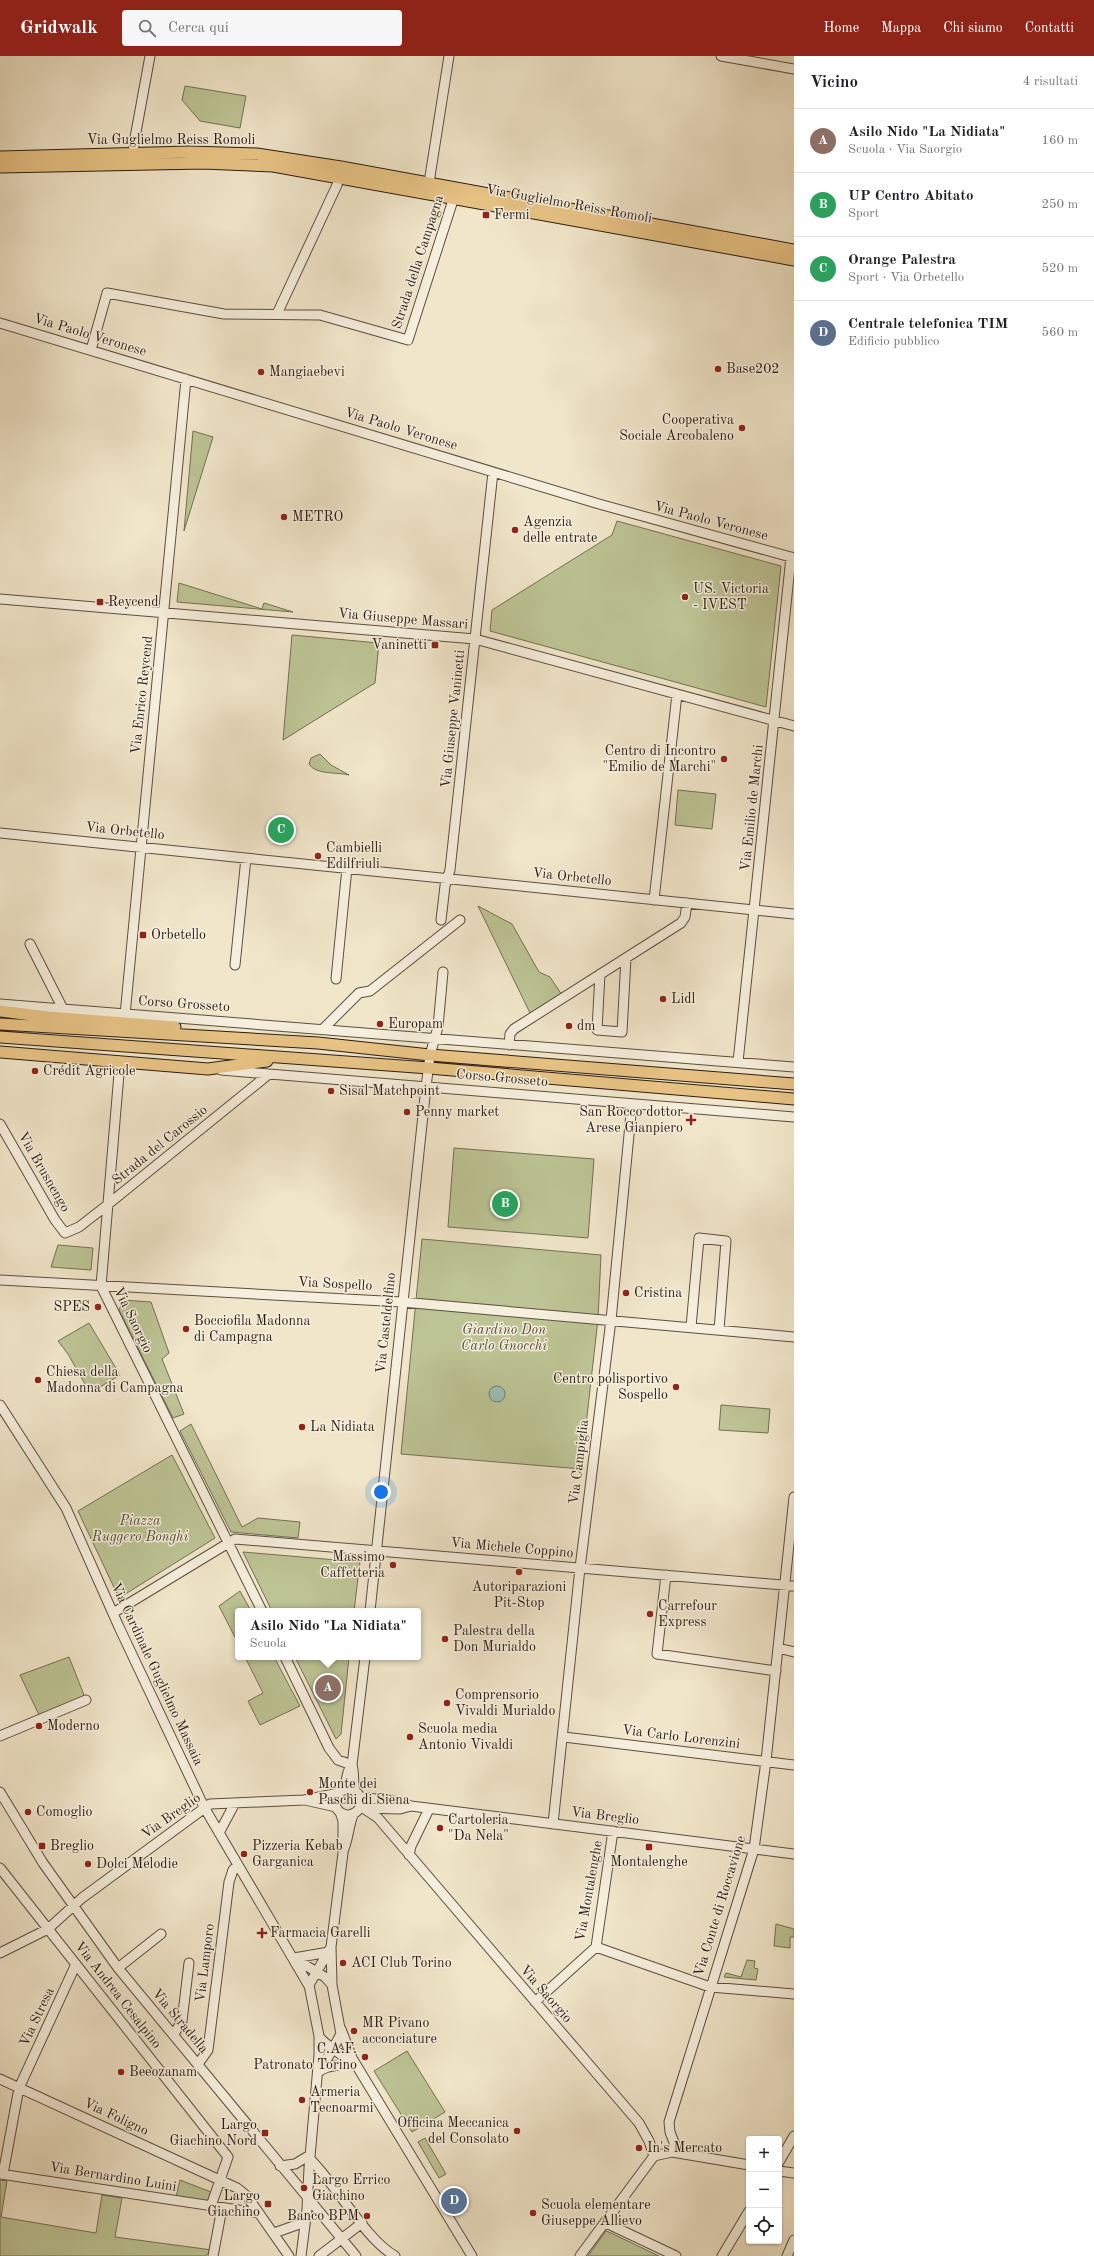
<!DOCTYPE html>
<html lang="it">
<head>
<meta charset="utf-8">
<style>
  body { margin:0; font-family:"Old Standard TT",serif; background:#f6f6f6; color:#202124 }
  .controls { position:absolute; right:12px; bottom:12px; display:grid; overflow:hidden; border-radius:4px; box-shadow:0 1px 3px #0004 }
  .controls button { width:36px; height:36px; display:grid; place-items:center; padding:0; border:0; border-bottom:1px solid #e0e0e0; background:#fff; color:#202124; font:20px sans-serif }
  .you { position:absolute; left:381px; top:1436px; width:14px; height:14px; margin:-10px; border:3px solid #fff; border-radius:50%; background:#1a73e8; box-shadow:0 0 0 6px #1a73e833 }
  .badge { display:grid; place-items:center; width:26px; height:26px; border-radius:50%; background:#8f2418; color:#fff; font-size:13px; font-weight:700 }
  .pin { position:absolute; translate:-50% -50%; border:2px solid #fff; box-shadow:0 1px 4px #0006 }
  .popup { position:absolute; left:235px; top:1552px; width:186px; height:52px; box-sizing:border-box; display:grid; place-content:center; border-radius:4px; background:#fff; filter:drop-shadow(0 1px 3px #0005); font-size:13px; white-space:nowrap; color:#757577 }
  .popup b { font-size:15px; color:#202124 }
  .popup::after { content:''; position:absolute; left:50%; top:100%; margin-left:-8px; border:8px solid transparent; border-top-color:#fff }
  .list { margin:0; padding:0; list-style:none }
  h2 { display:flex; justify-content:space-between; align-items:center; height:52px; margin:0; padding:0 16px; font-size:17px }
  h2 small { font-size:13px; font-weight:400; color:#757577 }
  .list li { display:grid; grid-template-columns:26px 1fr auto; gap:12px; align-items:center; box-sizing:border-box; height:64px; padding:0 16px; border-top:1px solid #e0e0e0 }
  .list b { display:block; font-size:15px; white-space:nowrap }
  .list p { margin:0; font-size:13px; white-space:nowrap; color:#757577 }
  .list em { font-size:13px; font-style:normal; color:#757577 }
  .icon { flex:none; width:22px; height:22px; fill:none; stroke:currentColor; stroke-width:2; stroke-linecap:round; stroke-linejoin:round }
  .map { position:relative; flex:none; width:794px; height:2200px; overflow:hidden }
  header { display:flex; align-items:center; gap:24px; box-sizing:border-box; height:56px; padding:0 20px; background:#8f2418; color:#fff }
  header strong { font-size:19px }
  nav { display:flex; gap:22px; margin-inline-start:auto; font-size:14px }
  .search { width:280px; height:36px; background:#f6f6f6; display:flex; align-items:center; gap:10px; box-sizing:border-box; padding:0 14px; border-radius:4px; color:#757577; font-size:15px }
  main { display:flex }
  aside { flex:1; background:#fff }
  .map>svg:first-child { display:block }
  .green { fill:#bdc495; stroke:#747054 }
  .water { fill:#9bbfb8; stroke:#6e7e76 }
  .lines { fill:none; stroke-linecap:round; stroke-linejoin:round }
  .minor-casing { stroke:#5c4e42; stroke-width:11 }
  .major-casing { stroke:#2b1c14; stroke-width:13 }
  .minor { stroke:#f6efdd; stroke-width:9 }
  .major { stroke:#e8c385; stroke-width:11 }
  .poi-dot { fill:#8f2418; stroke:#f6efdd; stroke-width:1.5 }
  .labels { text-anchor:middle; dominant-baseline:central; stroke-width:3; stroke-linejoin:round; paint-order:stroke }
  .street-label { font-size:14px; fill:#2b1c14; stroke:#f6efdd }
  .poi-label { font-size:14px; fill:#2b1c14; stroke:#f6efdd; text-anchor:start }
  .park-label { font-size:14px; font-style:italic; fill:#574e3b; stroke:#f6efdd }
</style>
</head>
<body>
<header>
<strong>Gridwalk</strong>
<div class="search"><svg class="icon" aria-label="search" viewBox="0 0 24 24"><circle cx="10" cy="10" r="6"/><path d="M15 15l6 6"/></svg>Cerca qui</div>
<nav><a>Home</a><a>Mappa</a><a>Chi siamo</a><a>Contatti</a></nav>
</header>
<main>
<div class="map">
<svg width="794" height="2200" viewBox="0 0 794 2200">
  <rect width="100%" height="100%" fill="#f1e6ca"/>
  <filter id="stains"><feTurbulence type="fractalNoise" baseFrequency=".005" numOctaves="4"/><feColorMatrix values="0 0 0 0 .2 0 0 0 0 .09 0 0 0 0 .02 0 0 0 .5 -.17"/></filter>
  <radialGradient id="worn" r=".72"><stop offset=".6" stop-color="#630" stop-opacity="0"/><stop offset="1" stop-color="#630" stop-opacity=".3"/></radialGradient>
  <path class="green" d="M185 30 246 40 240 72 200 65 182 44Z
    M193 375 213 381 184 475Z
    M617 465 781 510 766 651 490 575 492 554 612 479Z
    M179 527 262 553 264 547 293 556 177 546Z
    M292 579 379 587 375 627 283 684Z
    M320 698 331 709 349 719C338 716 315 719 309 708L311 702Z
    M678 734 716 738 712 773 675 769Z
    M478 850 512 868 539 916 550 921 564 942 530 957Z
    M454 1092 594 1103 588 1182 448 1171Z
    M422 1183 601 1199 598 1263 581 1413 401 1398Z
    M58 1189 93 1192 91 1214 51 1211Z
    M123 1244 151 1246 169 1297 162 1303 184 1358 173 1362 119 1254Z
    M89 1267 120 1319 90 1337 68 1298 58 1285Z
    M721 1349 770 1353 768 1377 719 1374Z
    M191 1368 242 1471 258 1462 300 1466 298 1482 231 1476 180 1375Z
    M172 1399 215 1482 119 1542 78 1455Z
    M243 1496 360 1506 354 1555H272Z
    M240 1535 251 1555H238V1587L219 1550Z
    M69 1601 86 1644 41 1663 20 1619Z
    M245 1601H274L300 1650 260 1669 248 1645 263 1637Z
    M295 1601H349L341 1678 336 1683Z
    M776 1868 794 1873V1881H790V1892L774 1890Z
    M747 1904 755 1905 754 1912 758 1913 756 1924 724 1921 726 1917 741 1921Z
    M407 1995 445 2056 412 2076 374 2015Z
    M425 2082 446 2118 439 2122 418 2086Z
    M0 2124 7 2125 1 2161 96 2177 102 2139 122 2142 115 2181 212 2194 205 2200H0Z
    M180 2124 211 2136 208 2145 176 2141Z
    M606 2175 611 2177 659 2200H588Z"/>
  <path class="water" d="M489 1338a8 8 0 1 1 16 0a8 8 0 1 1-16 0Z"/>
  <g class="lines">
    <g class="minor-casing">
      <path id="minor" d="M721 0 794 13
        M133 104 134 87 150 0
        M428 133 449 0
        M277 258 337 129 340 117
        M0 267 599 448 794 502
        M91 294 107 237 224 258 320 259 408 284 455 138
        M0 543 475 583 794 670
        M0 777 794 858
        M654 844 677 638
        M441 864 445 830 450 814 493 416
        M30 888 63 953
        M235 909 246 802
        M600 918 597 974 622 976 626 902
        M336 923 347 812
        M0 948 794 1011
        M125 959 186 323
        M323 973 359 937 370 935 460 864
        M509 989 510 978 514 973 681 867 685 861 687 847
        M120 1006 101 1230 262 1555
        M738 1006 791 501
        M221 1014 794 1061
        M0 1068 55 1164 65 1177 79 1171 106 1150 269 1018
        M0 1224 402 1246 794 1281
        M691 1271 699 1182 726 1185 719 1274
        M0 1349 66 1452 119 1571 204 1751 309 1930
        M666 1519 657 1598 776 1615
        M370 1555 426 1031 430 999 438 971 443 916
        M113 1557 235 1483 794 1530
        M778 1592 794 1596
        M285 1601 329 1692 338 1704 352 1709
        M0 1680 86 1644
        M564 1681 794 1709
        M335 1746a13 13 0 1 1 26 0a13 13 0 1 1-26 0Z
        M344 1734 348 1716 352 1709
        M0 1736 43 1807 118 1912 356 2200
        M356 1737C352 1728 355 1718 352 1709L365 1601
        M359 1741 401 1746 411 1750 794 1798
        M305 1744 336 1751
        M363 1752 378 1762 639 2067 649 2085 654 2100
        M366 1752 400 1753 411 1750
        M553 1768 580 1512 611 1264 632 1048
        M219 1777 235 1747
        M343 1795C349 1783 348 1769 354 1757
        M409 1799 411 1790 429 1753
        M0 1812 228 2101 211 2150
        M596 1891 710 1931 794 1938
        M0 1897 48 1873 82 1842 210 1748 304 1744 339 1737
        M294 1902 329 1896
        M295 1903 325 1921 332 1929 341 1978 320 2015
        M118 1912 161 1878
        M332 1929 331 1891 343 1797V1765L340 1756
        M535 1946 596 1891 613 1775
        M341 1973 352 2002 472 2200
        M174 1978 182 1965 189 1907
        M319 1980C322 1987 345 2000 353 2008
        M198 2008 208 1994 229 1826 233 1814 238 1809
        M321 2014 328 2011 352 2006
        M0 2023 237 2132 247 2140 289 2200
        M672 2096 749 2109
        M309 2102C336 2128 365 2183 395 2200
        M779 2106 794 2080
        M280 2110 295 2108 310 2099
        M779 2115 794 2117
        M0 2118 259 2157
        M3 2118 19 2032 76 1908
        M606 2167 676 2200
        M274 2177 305 2166
        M213 2200 222 2152
        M301 2200 307 2153 309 2112 319 1999V1980L309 1929 331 1891
        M319 2200 362 2167
        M580 2200 654 2100 672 2096 675 2089 670 2076 669 2066 754 1793 766 1705 794 1441
        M722 2200 749 2155
        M787 2200 794 2184"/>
    </g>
    <g class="major-casing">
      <path id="major" d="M0 101 190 96 257 98 341 111 794 194
        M0 111 203 107 273 110 794 204
        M0 955 48 961 175 971
        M0 968 318 987 430 999 794 1028
        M0 981 429 1012 794 1043
        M0 996 208 1013 267 1005"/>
    </g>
    <use href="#minor" class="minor"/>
    <use href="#major" class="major"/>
  </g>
  <g class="poi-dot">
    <rect x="482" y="155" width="8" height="8" rx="2"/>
    <circle cx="718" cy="313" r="4"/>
    <circle cx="261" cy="316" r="4"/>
    <circle cx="742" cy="372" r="4"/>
    <circle cx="284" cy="461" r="4"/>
    <circle cx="515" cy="474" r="4"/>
    <circle cx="685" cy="541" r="4"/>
    <rect x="96" y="542" width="8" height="8" rx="2"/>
    <rect x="431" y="585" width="8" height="8" rx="2"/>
    <circle cx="724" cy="703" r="4"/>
    <circle cx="318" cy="800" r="4"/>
    <rect x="139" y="875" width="8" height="8" rx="2"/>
    <circle cx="663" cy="943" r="4"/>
    <circle cx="380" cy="968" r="4"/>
    <circle cx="569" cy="970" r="4"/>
    <circle cx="35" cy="1015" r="4"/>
    <circle cx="331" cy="1035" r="4"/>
    <circle cx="407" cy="1056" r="4"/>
    <path d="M689 1058h4v4h4v4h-4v4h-4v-4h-4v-4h4z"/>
    <circle cx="626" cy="1237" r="4"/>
    <circle cx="98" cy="1251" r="4"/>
    <circle cx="186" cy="1273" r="4"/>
    <circle cx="38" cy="1324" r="4"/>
    <circle cx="676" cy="1331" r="4"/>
    <circle cx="302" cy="1371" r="4"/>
    <circle cx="393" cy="1509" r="4"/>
    <circle cx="519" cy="1516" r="4"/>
    <circle cx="650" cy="1558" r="4"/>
    <circle cx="445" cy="1583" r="4"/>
    <circle cx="447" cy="1647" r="4"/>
    <circle cx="39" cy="1670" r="4"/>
    <circle cx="410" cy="1681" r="4"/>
    <circle cx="310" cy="1736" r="4"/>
    <circle cx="28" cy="1756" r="4"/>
    <circle cx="440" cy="1772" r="4"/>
    <rect x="38" y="1786" width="8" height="8" rx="2"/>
    <rect x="645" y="1787" width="8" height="8" rx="2"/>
    <circle cx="244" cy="1798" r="4"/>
    <circle cx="88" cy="1808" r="4"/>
    <path d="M260 1871h4v4h4v4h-4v4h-4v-4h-4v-4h4z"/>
    <circle cx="343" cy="1907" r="4"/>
    <circle cx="354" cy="1975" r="4"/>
    <circle cx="365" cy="2001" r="4"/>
    <circle cx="121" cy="2016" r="4"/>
    <circle cx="302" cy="2044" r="4"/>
    <circle cx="517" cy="2075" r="4"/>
    <rect x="261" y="2073" width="8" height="8" rx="2"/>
    <circle cx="639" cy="2092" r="4"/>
    <circle cx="304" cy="2132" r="4"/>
    <rect x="264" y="2144" width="8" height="8" rx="2"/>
    <circle cx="533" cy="2157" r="4"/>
    <circle cx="367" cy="2160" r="4"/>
  </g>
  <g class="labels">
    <g class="street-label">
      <text x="171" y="84">Via Guglielmo Reiss Romoli</text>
      <text transform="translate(569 148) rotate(10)">Via Guglielmo Reiss Romoli</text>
      <text transform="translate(418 206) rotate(-72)">Strada della Campagna</text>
      <text transform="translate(90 279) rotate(17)">Via Paolo Veronese</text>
      <text transform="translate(401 373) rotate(17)">Via Paolo Veronese</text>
      <text transform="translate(711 465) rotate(15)">Via Paolo Veronese</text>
      <text transform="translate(403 563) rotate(5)">Via Giuseppe Massari</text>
      <text transform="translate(142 639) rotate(-84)">Via Enrico Reycend</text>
      <text transform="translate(453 663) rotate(-84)">Via Giuseppe Vaninetti</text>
      <text transform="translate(752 752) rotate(-84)">Via Emilio de Marchi</text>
      <text transform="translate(125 775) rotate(6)">Via Orbetello</text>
      <text transform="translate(572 821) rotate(6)">Via Orbetello</text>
      <text transform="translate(184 948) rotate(4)">Corso Grosseto</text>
      <text transform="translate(502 1022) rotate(5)">Corso Grosseto</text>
      <text transform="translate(160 1089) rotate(-39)">Strada del Carossio</text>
      <text transform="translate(44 1116) rotate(60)">Via Brusnengo</text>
      <text transform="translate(335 1228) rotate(3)">Via Sospello</text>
      <text transform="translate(133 1264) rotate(64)">Via Saorgio</text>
      <text transform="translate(386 1267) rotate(-84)">Via Casteldelfino</text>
      <text transform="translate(579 1406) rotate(-83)">Via Campiglia</text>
      <text transform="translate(512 1492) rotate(5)">Via Michele Coppino</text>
      <text transform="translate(157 1618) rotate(65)">Via Cardinale Guglielmo Massaia</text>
      <text transform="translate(681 1681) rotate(7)">Via Carlo Lorenzini</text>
      <text transform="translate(171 1760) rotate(-35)">Via Breglio</text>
      <text transform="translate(605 1760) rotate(7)">Via Breglio</text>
      <text transform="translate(589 1835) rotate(-80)">Via Montalenghe</text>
      <text transform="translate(720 1850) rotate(-73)">Via Conte di Roccavione</text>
      <text transform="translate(205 1907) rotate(-83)">Via Lamporo</text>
      <text transform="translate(546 1938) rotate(49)">Via Saorgio</text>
      <text transform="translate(118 1939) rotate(52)">Via Andrea Cesalpino</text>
      <text transform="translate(37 1961) rotate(-65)">Via Stresa</text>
      <text transform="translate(180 1965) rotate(50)">Via Stradella</text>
      <text transform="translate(116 2061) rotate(25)">Via Foligno</text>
      <text transform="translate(113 2121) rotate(9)">Via Bernardino Luini</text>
    </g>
    <g class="poi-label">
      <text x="494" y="159">Fermi</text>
      <text x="726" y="313">Base202</text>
      <text x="269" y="316">Mangiaebevi</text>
      <text x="734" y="364" text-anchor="end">Cooperativa<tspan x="734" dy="16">Sociale Arcobaleno</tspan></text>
      <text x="292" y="461">METRO</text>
      <text x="523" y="466">Agenzia<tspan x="523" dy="16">delle entrate</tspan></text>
      <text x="693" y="533">US. Victoria<tspan x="693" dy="16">- IVEST</tspan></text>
      <text x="108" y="546">Reycend</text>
      <text x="427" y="589" text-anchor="end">Vaninetti</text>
      <text x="716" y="695" text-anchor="end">Centro di Incontro<tspan x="716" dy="16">"Emilio de Marchi"</tspan></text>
      <text x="326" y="792">Cambielli<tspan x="326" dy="16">Edilfriuli</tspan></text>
      <text x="151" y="879">Orbetello</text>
      <text x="671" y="943">Lidl</text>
      <text x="388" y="968">Europam</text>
      <text x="577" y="970">dm</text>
      <text x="43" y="1015">Crédit Agricole</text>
      <text x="339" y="1035">Sisal Matchpoint</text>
      <text x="415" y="1056">Penny market</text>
      <text x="683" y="1056" text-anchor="end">San Rocco dottor<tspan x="683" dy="16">Arese Gianpiero</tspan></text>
      <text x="634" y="1237">Cristina</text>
      <text x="90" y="1251" text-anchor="end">SPES</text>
      <text x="194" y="1265">Bocciofila Madonna<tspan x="194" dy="16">di Campagna</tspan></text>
      <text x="46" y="1316">Chiesa della<tspan x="46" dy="16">Madonna di Campagna</tspan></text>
      <text x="668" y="1323" text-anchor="end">Centro polisportivo<tspan x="668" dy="16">Sospello</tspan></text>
      <text x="310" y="1371">La Nidiata</text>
      <text x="385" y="1501" text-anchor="end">Massimo<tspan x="385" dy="16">Caffetteria</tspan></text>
      <text x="519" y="1531" text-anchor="middle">Autoriparazioni<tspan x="519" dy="16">Pit-Stop</tspan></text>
      <text x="658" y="1550">Carrefour<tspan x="658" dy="16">Express</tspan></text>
      <text x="453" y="1575">Palestra della<tspan x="453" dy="16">Don Murialdo</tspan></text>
      <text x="455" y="1639">Comprensorio<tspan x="455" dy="16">Vivaldi Murialdo</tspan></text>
      <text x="47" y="1670">Moderno</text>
      <text x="418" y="1673">Scuola media<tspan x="418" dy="16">Antonio Vivaldi</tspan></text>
      <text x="318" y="1728">Monte dei<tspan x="318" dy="16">Paschi di Siena</tspan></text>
      <text x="36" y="1756">Comoglio</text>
      <text x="448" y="1764">Cartoleria<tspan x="448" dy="16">"Da Nela"</tspan></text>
      <text x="50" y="1790">Breglio</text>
      <text x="252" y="1790">Pizzeria Kebab<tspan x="252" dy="16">Garganica</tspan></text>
      <text x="649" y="1806" text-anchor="middle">Montalenghe</text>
      <text x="96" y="1808">Dolci Melodie</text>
      <text x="270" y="1877">Farmacia Garelli</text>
      <text x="351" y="1907">ACI Club Torino</text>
      <text x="362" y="1967">MR Pivano<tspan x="362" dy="16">acconciature</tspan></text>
      <text x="357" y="1993" text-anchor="end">C.A.F.<tspan x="357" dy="16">Patronato Torino</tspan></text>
      <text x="129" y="2016">Beeozanam</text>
      <text x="310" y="2036">Armeria<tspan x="310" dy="16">Tecnoarmi</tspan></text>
      <text x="509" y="2067" text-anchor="end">Officina Meccanica<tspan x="509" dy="16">del Consolato</tspan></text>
      <text x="257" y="2069" text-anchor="end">Largo<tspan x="257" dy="16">Giachino Nord</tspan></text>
      <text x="647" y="2092">In's Mercato</text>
      <text x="312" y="2124">Largo Errico<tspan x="312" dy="16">Giachino</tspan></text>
      <text x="260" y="2140" text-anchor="end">Largo<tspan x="260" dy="16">Giachino</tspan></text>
      <text x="541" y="2149">Scuola elementare<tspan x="541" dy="16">Giuseppe Allievo</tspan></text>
      <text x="359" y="2160" text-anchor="end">Banco BPM</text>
    </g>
    <g class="park-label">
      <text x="504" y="1274">Giardino Don<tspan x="504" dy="16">Carlo Gnocchi</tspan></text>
      <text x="140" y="1465">Piazza<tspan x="140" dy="16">Ruggero Bonghi</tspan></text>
    </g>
  </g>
  <rect width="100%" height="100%" filter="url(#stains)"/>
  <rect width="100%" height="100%" fill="url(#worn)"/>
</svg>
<div class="controls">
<button>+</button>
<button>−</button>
<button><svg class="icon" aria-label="locate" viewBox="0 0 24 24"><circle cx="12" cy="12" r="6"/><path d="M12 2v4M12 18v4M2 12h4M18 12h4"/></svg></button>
</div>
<div class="you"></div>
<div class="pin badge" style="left:328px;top:1632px;background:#8d6e63">A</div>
<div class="popup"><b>Asilo Nido &quot;La Nidiata&quot;</b>Scuola</div>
<div class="pin badge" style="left:505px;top:1148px;background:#2e9e5b">B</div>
<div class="pin badge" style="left:281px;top:774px;background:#2e9e5b">C</div>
<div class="pin badge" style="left:454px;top:2145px;background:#5c6f8a">D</div>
</div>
<aside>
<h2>Vicino<small>4 risultati</small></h2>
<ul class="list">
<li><span class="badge" style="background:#8d6e63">A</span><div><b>Asilo Nido &quot;La Nidiata&quot;</b><p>Scuola · Via Saorgio</p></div><em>160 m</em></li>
<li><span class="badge" style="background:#2e9e5b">B</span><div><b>UP Centro Abitato</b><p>Sport</p></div><em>250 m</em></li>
<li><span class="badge" style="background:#2e9e5b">C</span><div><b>Orange Palestra</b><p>Sport · Via Orbetello</p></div><em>520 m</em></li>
<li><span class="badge" style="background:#5c6f8a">D</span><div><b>Centrale telefonica TIM</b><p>Edificio pubblico</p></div><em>560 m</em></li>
</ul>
</aside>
</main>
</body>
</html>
